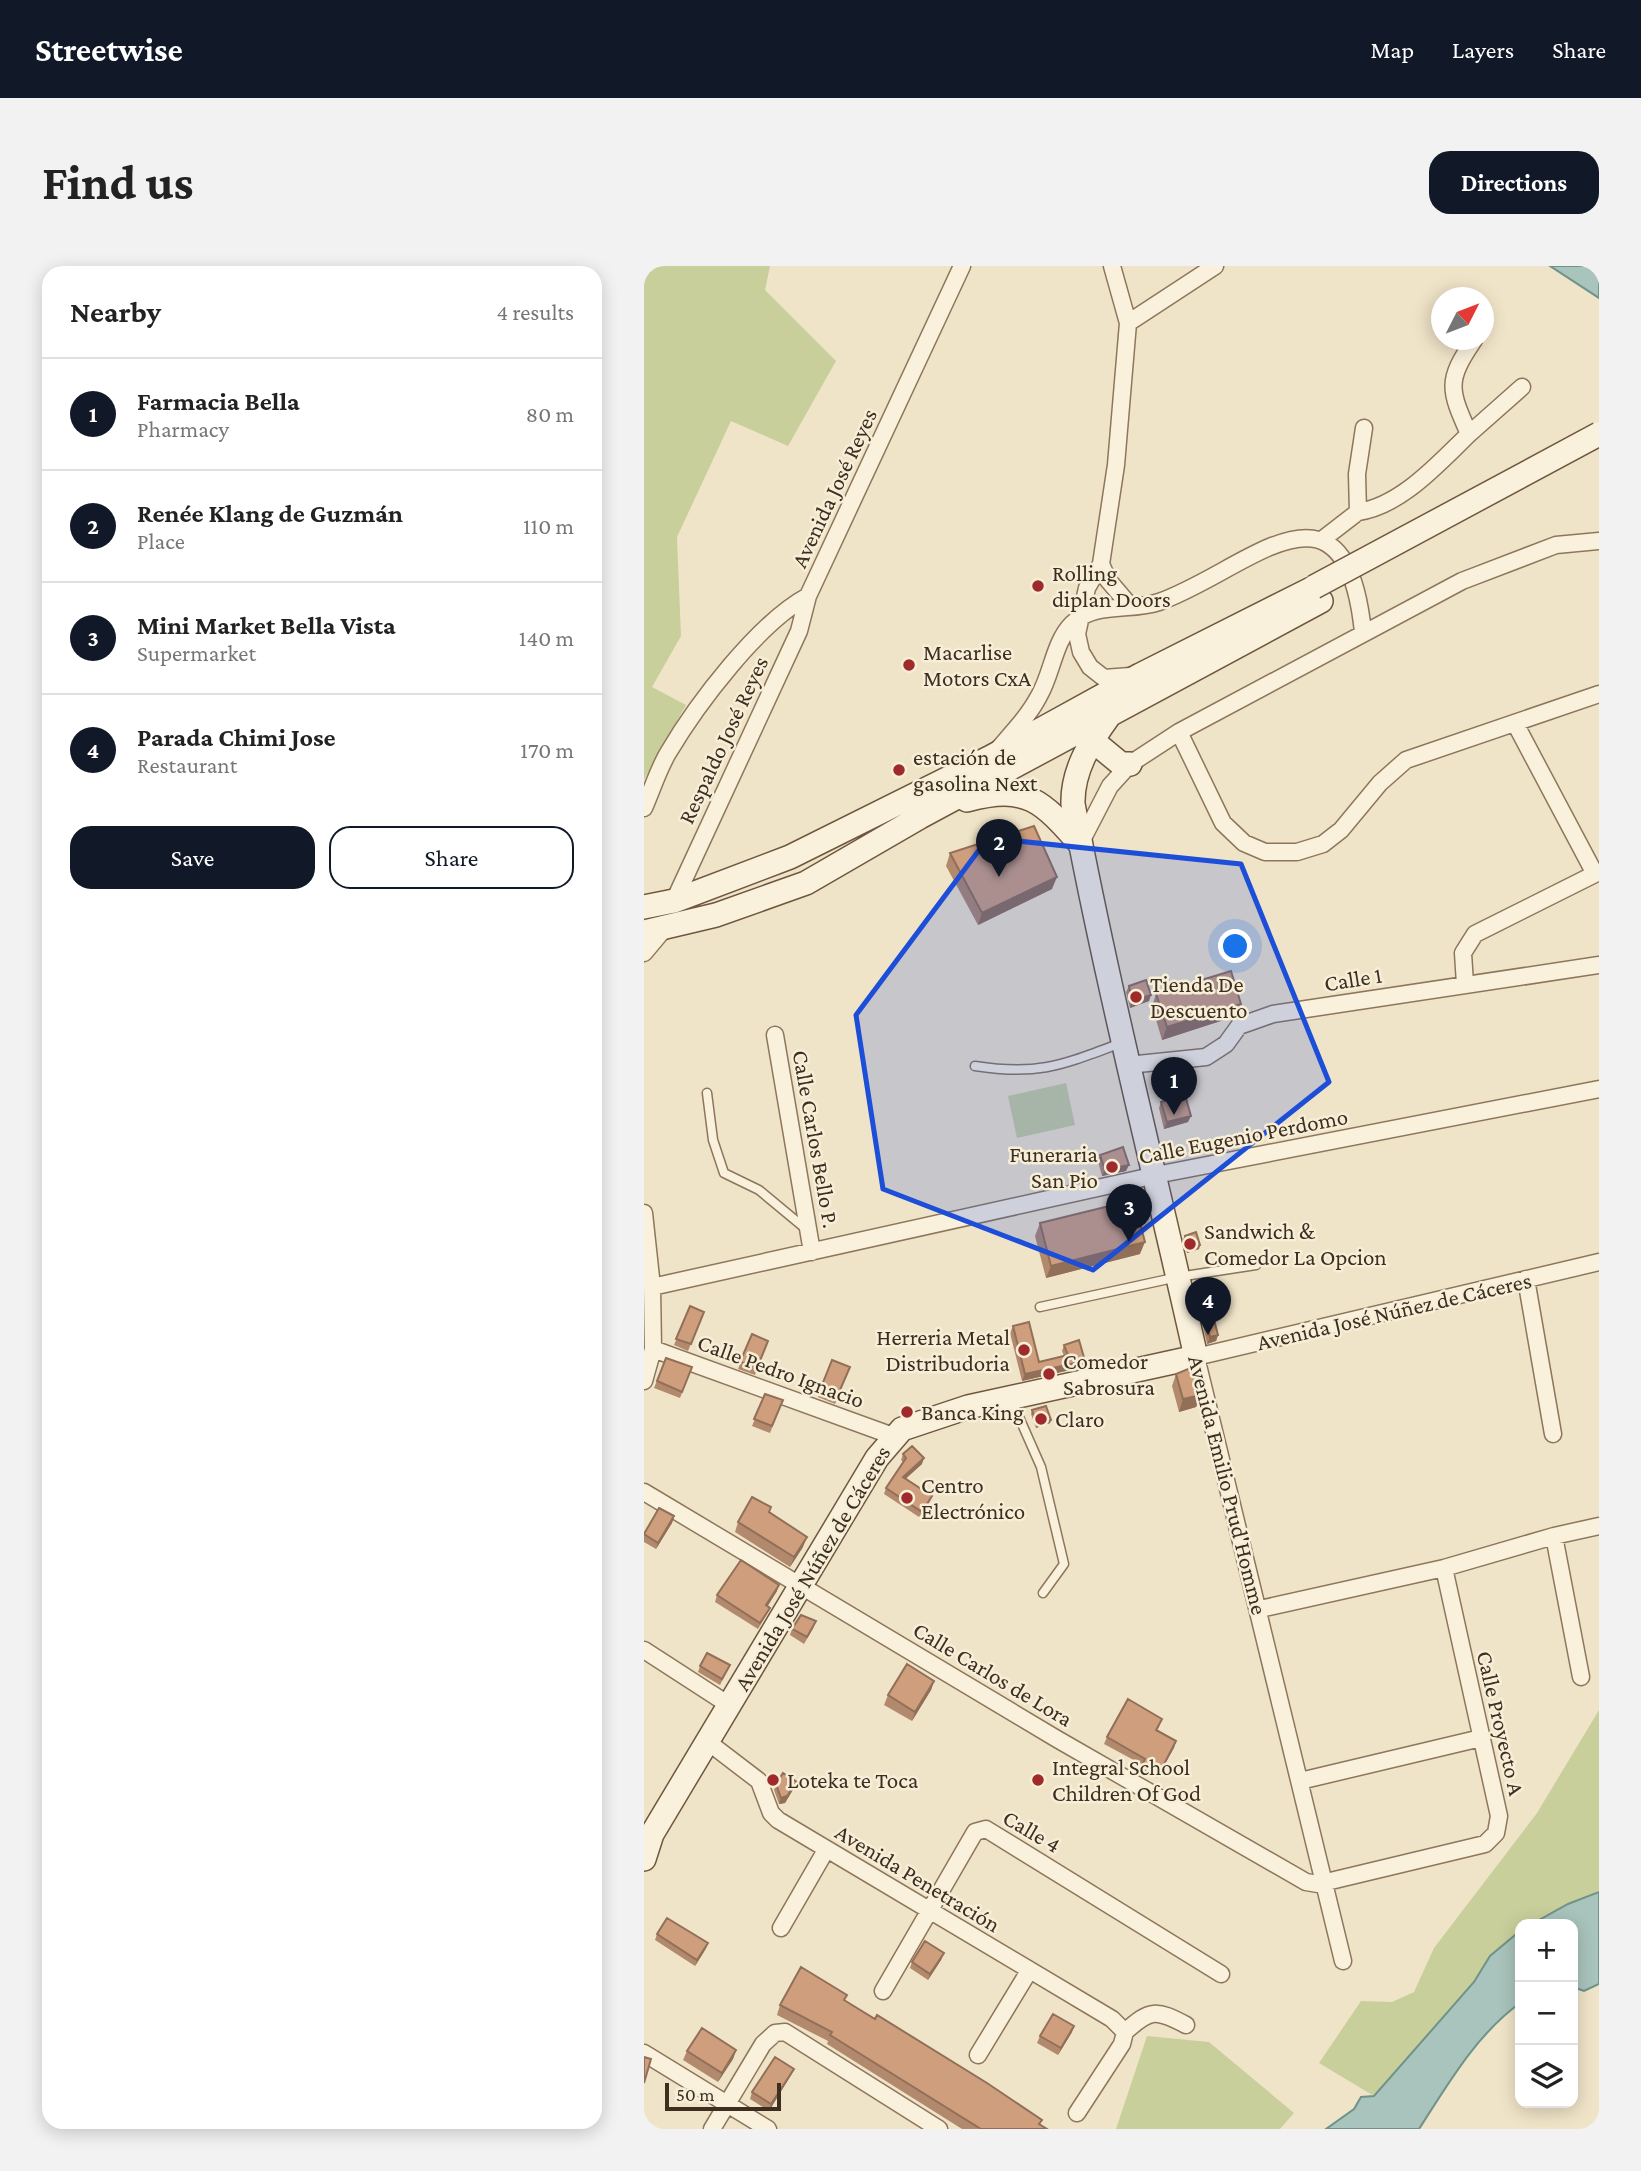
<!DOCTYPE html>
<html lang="en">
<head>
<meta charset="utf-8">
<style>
  body { margin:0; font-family:"Crimson Pro",serif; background:#f2f2f2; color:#222 }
  .controls { position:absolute; right:21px; bottom:21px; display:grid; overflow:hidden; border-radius:14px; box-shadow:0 4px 18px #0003 }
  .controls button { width:63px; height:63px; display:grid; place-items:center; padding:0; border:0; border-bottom:2px solid #e0e0e0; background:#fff; color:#222; font:35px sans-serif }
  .compass { position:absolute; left:787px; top:21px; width:63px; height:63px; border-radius:50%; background:#fff; box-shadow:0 4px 18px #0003; rotate:48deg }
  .scale { position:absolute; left:21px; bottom:18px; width:116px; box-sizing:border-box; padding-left:7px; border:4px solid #3d2e20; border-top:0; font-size:19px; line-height:24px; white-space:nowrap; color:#3d2e20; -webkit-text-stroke:5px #f7eed8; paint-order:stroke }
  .you { position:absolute; left:592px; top:681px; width:24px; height:24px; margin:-18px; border:5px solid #fff; border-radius:50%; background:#1a73e8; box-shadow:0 0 0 10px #1a73e833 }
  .badge { display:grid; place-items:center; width:46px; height:46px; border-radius:50%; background:#111827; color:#fff; font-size:23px; font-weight:700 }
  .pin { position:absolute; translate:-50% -58px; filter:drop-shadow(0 2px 4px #0008) }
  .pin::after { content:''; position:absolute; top:37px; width:24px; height:21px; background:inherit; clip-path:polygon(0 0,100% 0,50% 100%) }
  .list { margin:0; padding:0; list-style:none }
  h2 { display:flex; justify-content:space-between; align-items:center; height:91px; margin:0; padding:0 28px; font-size:30px }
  h2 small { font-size:23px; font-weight:400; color:#767676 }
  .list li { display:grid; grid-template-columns:46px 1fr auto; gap:21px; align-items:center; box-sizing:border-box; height:112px; padding:0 28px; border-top:2px solid #e0e0e0 }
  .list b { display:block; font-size:26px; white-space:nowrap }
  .list p { margin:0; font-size:23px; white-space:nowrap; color:#767676 }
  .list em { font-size:23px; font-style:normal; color:#767676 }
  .actions { display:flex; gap:14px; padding:21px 28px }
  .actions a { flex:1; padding:16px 0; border:2px solid #111827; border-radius:21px; text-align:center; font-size:24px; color:#111827 }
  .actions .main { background:#111827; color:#fff }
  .icon { flex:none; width:38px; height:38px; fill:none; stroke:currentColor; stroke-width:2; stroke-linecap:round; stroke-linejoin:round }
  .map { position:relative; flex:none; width:955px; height:1863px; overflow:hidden; border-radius:21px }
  header { display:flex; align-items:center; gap:42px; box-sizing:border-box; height:98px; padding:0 35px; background:#111827; color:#fff }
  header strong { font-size:33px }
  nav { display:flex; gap:38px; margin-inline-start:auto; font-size:24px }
  .intro { display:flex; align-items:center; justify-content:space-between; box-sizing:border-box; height:168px; padding:0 42px }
  h1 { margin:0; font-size:49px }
  .button { padding:18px 32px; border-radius:21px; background:#111827; color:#fff; font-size:24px; font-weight:700 }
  main { display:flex; gap:42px; padding:0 42px }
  aside { flex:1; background:#fff; border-radius:21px; box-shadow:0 4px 18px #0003 }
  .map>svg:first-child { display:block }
  .green { fill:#c9cf9b }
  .water { fill:#a9c4bc; stroke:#6f938a; stroke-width:2 }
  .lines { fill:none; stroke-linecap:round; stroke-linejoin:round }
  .service-casing { stroke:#8d765c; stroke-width:11 }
  .minor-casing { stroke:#8d765c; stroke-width:19 }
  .secondary-casing { stroke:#6f573f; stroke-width:26 }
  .service { stroke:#faf1dc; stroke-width:8 }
  .minor { stroke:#faf1dc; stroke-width:16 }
  .secondary { stroke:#faf1dc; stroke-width:23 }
  .secondary-bridge-casing { stroke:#6f573f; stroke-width:26; stroke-linecap:butt }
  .secondary-bridge { stroke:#faf1dc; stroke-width:23 }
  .wall { fill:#b2896c }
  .shaded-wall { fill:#916f58 }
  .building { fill:#cf9f7d; stroke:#916f58; stroke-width:2 }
  .marked { fill:#1d4ed8; fill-opacity:0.2; stroke:#1d4ed8; stroke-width:5; stroke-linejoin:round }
  .poi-dot { fill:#9e2a2b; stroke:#f7eed8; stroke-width:2.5 }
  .labels { text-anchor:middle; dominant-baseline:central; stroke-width:5; stroke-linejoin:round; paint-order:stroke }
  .street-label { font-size:23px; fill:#3d2e20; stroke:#f7eed8 }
  .poi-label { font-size:23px; fill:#3d2e20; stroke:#f7eed8; text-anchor:start }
</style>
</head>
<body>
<header>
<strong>Streetwise</strong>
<nav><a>Map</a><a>Layers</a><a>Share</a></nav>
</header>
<div class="intro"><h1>Find us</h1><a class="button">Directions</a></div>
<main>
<aside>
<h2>Nearby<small>4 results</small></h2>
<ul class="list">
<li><span class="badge">1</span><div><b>Farmacia Bella</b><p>Pharmacy</p></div><em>80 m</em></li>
<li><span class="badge">2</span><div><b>Renée Klang de Guzmán</b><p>Place</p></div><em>110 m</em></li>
<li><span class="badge">3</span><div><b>Mini Market Bella Vista</b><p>Supermarket</p></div><em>140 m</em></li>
<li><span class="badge">4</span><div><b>Parada Chimi Jose</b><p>Restaurant</p></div><em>170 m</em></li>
</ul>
<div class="actions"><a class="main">Save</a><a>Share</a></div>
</aside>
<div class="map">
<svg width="955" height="1863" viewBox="0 0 955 1863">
  <rect width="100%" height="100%" fill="#f0e4c8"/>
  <path class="green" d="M0 0H126L121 24 192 95 144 180 87 155 33 271 37 370 8 421 42 439 0 514Z
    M422 817 431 859 373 872 364 830Z
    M955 1444V1626L924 1638 888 1658H876V1665L846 1690 830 1716 730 1830 675 1797 717 1735 748 1736 770 1726 790 1682 893 1547Z
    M503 1770 565 1776 650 1847 636 1863H472Z"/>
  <path class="water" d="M906 0H955V32Z
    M955 1626V1718L940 1725 929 1721V1658H888L924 1638Z
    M876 1665V1737C832 1769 804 1818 775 1863H682L710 1843 717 1831 730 1830 830 1716 846 1690Z"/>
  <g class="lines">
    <g class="service-casing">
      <path id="service" d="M331 800C395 810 418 799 477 777
        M63 827 69 874 80 907 115 924 162 963
        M396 1041 534 1011 612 999
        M367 1133 397 1201 420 1298 399 1327"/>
    </g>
    <g class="minor-casing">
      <path id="minor" d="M468 0 484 57 472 199 457 298 443 322 433 368 437 386 446 401 460 412 486 410
        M484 57 571 0
        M825 168 878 121
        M714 246C757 240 795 197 825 168 805 123 802 115 830 74
        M679 273 714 246 713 208 720 162
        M457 298 464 314 487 341
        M872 459 951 608
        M535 466 579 557 600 577 621 586H653L679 578 697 564 736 517 762 494 955 428
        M356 481C370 465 385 449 395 430 408 408 410 376 428 358 451 335 487 346 515 336 603 305 701 194 719 366
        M0 542C8 524 14 504 24 487 53 438 114 357 164 330L318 0
        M437 576 466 520 486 498 535 466 818 315 912 279 955 275
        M30 635 155 365 164 330
        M0 687 21 662
        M821 718 819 687 831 668 955 606
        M131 769 168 986
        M484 799 562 791 582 778 595 760 629 748 955 699
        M0 947 8 1021 9 1083 0 1115
        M882 1013 909 1168
        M8 1021 512 909 955 823
        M9 1083 249 1170
        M0 1226 413 1473 662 1616 674 1618 841 1578 852 1567 855 1550 800 1302
        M910 1270 937 1411
        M616 1343 800 1302 910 1270 955 1260
        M0 1384 85 1439
        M64 1476 115 1515 127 1547 134 1554 468 1753 481 1766
        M656 1515 837 1472
        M137 1662 182 1584
        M699 1695 552 1091 955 996
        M239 1725 331 1566 342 1563 577 1708
        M481 1766C506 1743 512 1743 542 1759
        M0 1787 124 1863
        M334 1789 385 1705
        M433 1847 478 1778 481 1766
        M68 1863 119 1778 131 1767 141 1766 295 1863"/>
    </g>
    <g class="secondary-casing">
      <path id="secondary" d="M448 474 477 498H486
        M323 534C383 518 398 535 436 578
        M0 641 30 635 146 591 347 491 496 409 667 323
        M0 666 72 649 162 617 276 551 677 335
        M0 1593 8 1568 233 1192 258 1163 324 1141 552 1091C511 907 464 724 429 538 428 505 446 476 465 450"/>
    </g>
    <use href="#service" class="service"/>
    <use href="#minor" class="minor"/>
    <use href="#secondary" class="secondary"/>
    <g class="secondary-bridge-casing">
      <path id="secondary-bridge" d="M670 321 955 168"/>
    </g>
    <use href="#secondary-bridge" class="secondary-bridge"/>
  </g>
  <path class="wall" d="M306 587 408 623 334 659 302 600Z
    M485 720 505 735 486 742 482 726Z
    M512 728 592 750 518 774 508 740Z
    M517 836 544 856 520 863 515 842Z
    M456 889 482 905 458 910 454 895Z
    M396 957 496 988 402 1012 391 970Z
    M541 970 556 979 555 983 543 987 539 973Z
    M46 1040 60 1046 44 1085 30 1079Z
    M561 1053 574 1069 572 1075 563 1078 559 1059Z
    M369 1060 395 1096 420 1090 418 1085 420 1079 439 1101 378 1115 366 1067Z
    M108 1068 124 1075 111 1109 94 1103Z
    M22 1092 48 1101 36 1132 10 1122Z
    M188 1094 206 1101 191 1138 174 1131Z
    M532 1108 557 1129 552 1141 535 1146 528 1120Z
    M121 1128 139 1134 126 1167 108 1160Z
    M388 1144 407 1154 406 1157 392 1162 387 1148Z
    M259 1188 278 1198 261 1213 286 1235 275 1251 240 1228 242 1222 259 1196 257 1194Z
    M127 1241 125 1246 159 1281 146 1301 91 1266 94 1256Z
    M30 1250 28 1257 12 1283 0 1276V1268Z
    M133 1325 123 1340 126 1342 123 1348 114 1363 71 1336 73 1329Z
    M170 1361 160 1378 146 1369 148 1363Z
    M56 1400 83 1405 76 1419 54 1406Z
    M290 1415 287 1424 268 1455 240 1439 244 1429Z
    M516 1459 513 1465 532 1475 513 1512 497 1503 499 1499 460 1478 463 1471Z
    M132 1518 150 1522 141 1537 135 1538 130 1524Z
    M13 1668 64 1677 61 1684 51 1700 11 1674Z
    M300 1687 297 1694 284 1714 266 1702 268 1696Z
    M201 1735 398 1854 396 1858 403 1863H318L183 1778 184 1775 133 1749 136 1739Z
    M428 1766 414 1789 393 1777 396 1770Z
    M92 1784 89 1793 74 1816 39 1794 43 1785Z
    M150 1803 147 1809 125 1845 106 1833 108 1826Z"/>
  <path class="shaded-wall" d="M413 611 408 623 334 659 338 647Z
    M507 729 505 735 486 742 488 735Z
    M597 738 592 750 518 774 523 761Z
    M547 850 544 856 520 863 523 856Z
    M485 899 482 905 458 910 461 904Z
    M501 976 496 988 402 1012 407 1000Z
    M556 979 555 983 543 987 544 983Z
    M574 1069 572 1075 563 1078 566 1071Z
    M441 1095 439 1101 378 1115 381 1108Z
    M557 1129 552 1141 535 1146 539 1133Z
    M407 1154 406 1157 392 1162 393 1159Z
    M280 1192 278 1198 257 1217 259 1211Z
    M30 1250 28 1257 12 1283 14 1277Z
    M163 1271 159 1281 146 1301 150 1291Z
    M135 1319 133 1325 120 1346 122 1339Z
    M290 1415 287 1424 268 1455 271 1446Z
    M532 1475 530 1482 513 1512 516 1506Z
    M153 1516 150 1522 141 1537 135 1538 137 1532Z
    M64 1677 61 1684 51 1700 53 1694Z
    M300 1687 297 1694 284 1714 286 1708Z
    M430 1760 428 1766 414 1789 417 1782Z
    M92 1784 89 1793 74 1816 78 1807Z
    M150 1803 147 1809 125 1845 127 1838Z"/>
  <path class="building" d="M390 560 413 611 338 647 306 587Z
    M587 705 597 738 523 761 512 728Z
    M502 714 507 729 488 735 485 720Z
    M541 829 547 850 523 856 517 836Z
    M479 881 485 899 461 904 456 889Z
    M490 934 501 976 407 1000 396 957Z
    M552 966 556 979 544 983 541 970Z
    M46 1040 60 1046 47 1078 32 1073Z
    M569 1050 574 1069 566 1071 561 1053Z
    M385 1056 395 1096 424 1089 420 1079 435 1074 441 1095 381 1108 369 1060Z
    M108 1068 124 1075 113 1102 96 1096Z
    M22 1092 48 1101 38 1126 13 1115Z
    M188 1094 206 1101 193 1131 176 1124Z
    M544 1103 550 1105 557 1129 539 1133 532 1108Z
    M121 1128 139 1134 128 1160 110 1153Z
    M402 1140 407 1154 393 1159 388 1144Z
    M268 1180 280 1192 259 1211 288 1230 278 1246 242 1222 262 1192 259 1188Z
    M108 1231 127 1241 125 1246 163 1271 150 1291 94 1256Z
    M15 1242 30 1250 14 1277 0 1268Z
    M97 1294 135 1319 122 1339 126 1342 116 1357 73 1329Z
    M157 1349 172 1355 163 1371 148 1363Z
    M63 1387 86 1399 78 1413 56 1400Z
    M263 1398 290 1415 271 1446 244 1429Z
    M484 1433 518 1453 512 1464 532 1475 516 1506 499 1497 501 1493 463 1471Z
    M139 1507 153 1516 143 1530 137 1532 132 1518Z
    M23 1652 64 1677 53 1694 13 1668Z
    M281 1675 300 1687 286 1708 268 1696Z
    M157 1701 203 1729 200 1734 231 1753 233 1749 343 1817 398 1854 395 1858 403 1863H337L186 1769 188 1766 136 1739Z
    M409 1748 430 1760 417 1782 396 1770Z
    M58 1762 92 1784 78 1807 43 1785Z
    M0 1791 7 1793 0 1817Z
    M131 1791 150 1803 127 1838 108 1826Z"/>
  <path class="marked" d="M344 572 597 598 685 816 449 1004 239 923 212 749Z"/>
  <g class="poi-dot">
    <circle cx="394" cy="320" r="7"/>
    <circle cx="265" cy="399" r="7"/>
    <circle cx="255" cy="504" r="7"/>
    <circle cx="492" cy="731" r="7"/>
    <circle cx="468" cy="901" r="7"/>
    <circle cx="546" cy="978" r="7"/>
    <circle cx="380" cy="1084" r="7"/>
    <circle cx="405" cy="1108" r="7"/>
    <circle cx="263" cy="1146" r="7"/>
    <circle cx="397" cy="1153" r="7"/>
    <circle cx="263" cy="1232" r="7"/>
    <circle cx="129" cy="1514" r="7"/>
    <circle cx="394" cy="1514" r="7"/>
  </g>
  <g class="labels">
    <g class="street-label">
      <text transform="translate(190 222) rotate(-65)">Avenida José Reyes</text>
      <text transform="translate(79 474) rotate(-65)">Respaldo José Reyes</text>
      <text transform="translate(709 713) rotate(-9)">Calle 1</text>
      <text transform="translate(599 870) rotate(-11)">Calle Eugenio Perdomo</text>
      <text transform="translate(172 873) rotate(80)">Calle Carlos Bello P.</text>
      <text transform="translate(750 1045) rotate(-13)">Avenida José Núñez de Cáceres</text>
      <text transform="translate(137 1105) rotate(20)">Calle Pedro Ignacio</text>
      <text transform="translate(584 1219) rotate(76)">Avenida Emilio Prud'Homme</text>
      <text transform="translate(168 1302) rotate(-59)">Avenida José Núñez de Cáceres</text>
      <text transform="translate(349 1408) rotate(31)">Calle Carlos de Lora</text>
      <text transform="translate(857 1457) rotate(77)">Calle Proyecto A</text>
      <text transform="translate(388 1565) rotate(30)">Calle 4</text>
      <text transform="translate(274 1612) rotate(31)">Avenida Penetración</text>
    </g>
    <g class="poi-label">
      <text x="408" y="307">Rolling<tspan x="408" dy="26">diplan Doors</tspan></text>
      <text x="279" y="386">Macarlise<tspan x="279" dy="26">Motors CxA</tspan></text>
      <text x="269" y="491">estación de<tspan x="269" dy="26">gasolina Next</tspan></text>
      <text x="506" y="718">Tienda De<tspan x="506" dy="26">Descuento</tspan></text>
      <text x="454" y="888" text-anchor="end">Funeraria<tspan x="454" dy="26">San Pio</tspan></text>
      <text x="560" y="965">Sandwich &amp;<tspan x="560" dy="26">Comedor La Opcion</tspan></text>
      <text x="366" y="1071" text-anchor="end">Herreria Metal<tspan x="366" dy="26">Distribudoria</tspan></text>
      <text x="419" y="1095">Comedor<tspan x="419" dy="26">Sabrosura</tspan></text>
      <text x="277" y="1146">Banca King</text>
      <text x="411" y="1153">Claro</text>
      <text x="277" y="1219">Centro<tspan x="277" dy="26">Electrónico</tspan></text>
      <text x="408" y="1501">Integral School<tspan x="408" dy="26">Children Of God</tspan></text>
      <text x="143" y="1514">Loteka te Toca</text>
    </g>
  </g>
</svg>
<div class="controls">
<button>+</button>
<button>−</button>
<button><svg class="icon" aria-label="layers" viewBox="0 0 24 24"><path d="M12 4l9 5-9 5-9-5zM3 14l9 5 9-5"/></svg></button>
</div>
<svg class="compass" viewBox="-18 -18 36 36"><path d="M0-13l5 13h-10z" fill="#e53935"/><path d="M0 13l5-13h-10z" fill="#767676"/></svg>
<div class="scale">50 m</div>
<div class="you"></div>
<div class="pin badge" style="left:530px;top:849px">1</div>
<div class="pin badge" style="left:355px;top:611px">2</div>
<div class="pin badge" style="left:485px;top:976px">3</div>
<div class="pin badge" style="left:564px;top:1069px">4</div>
</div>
</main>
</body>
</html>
